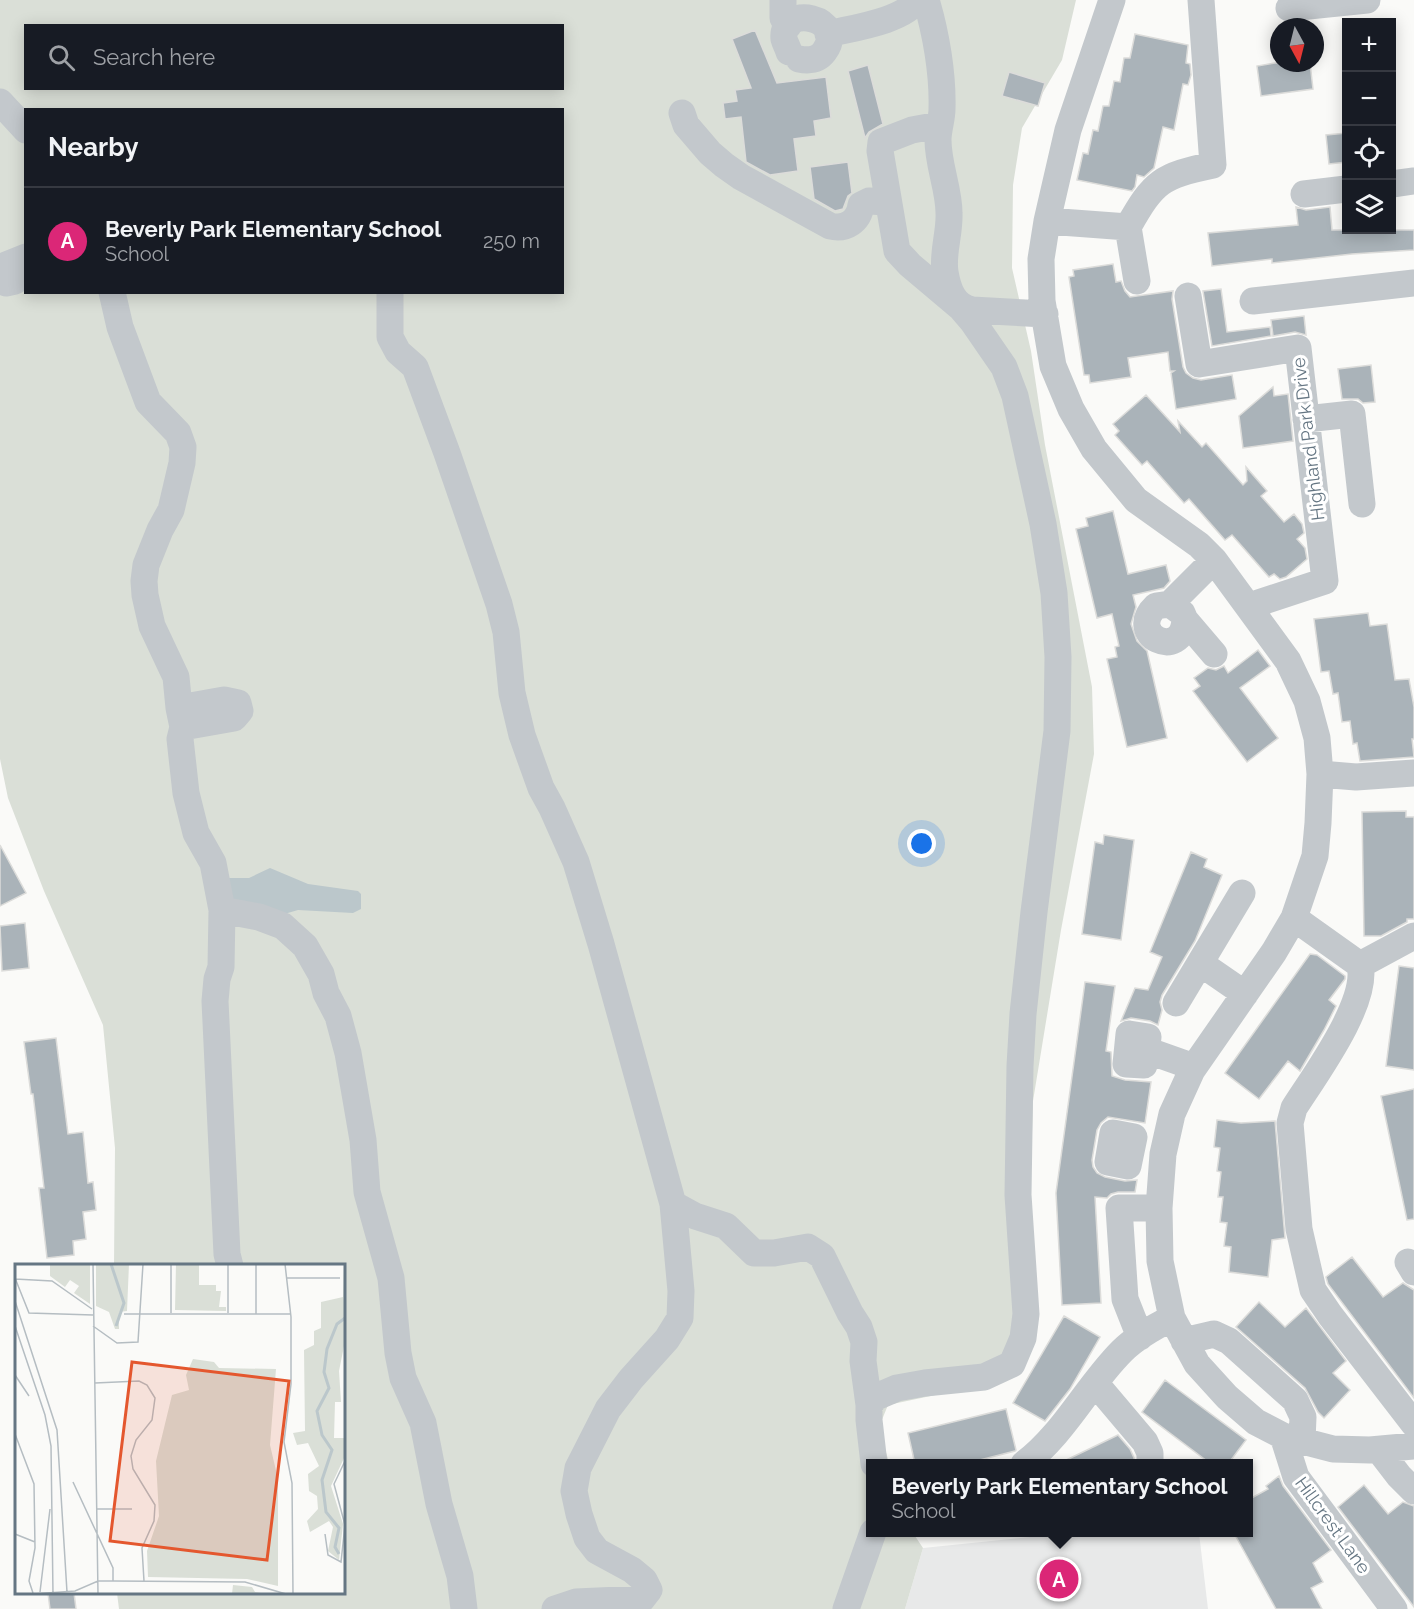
<!DOCTYPE html>
<html lang="en">
<head>
<meta charset="utf-8">
<style>
  body { margin:0; font-family:Raleway,sans-serif; background:#242831; color:#f1f3f6 }
  .controls { position:absolute; right:18px; top:18px; display:grid; overflow:hidden; border-radius:0px; box-shadow:0 3px 15px #0003 }
  .controls button { width:54px; height:54px; display:grid; place-items:center; padding:0; border:0; border-bottom:2px solid #363941; background:#171b24; color:#f1f3f6; font:30px sans-serif }
  .compass { position:absolute; left:1270px; top:18px; width:54px; height:54px; border-radius:50%; background:#171b24; box-shadow:0 3px 15px #0003; rotate:173deg }
  .you { position:absolute; left:922px; top:844px; width:21px; height:21px; margin:-15px; border:4px solid #fff; border-radius:50%; background:#1a73e8; box-shadow:0 0 0 9px #1a73e833 }
  .badge { display:grid; place-items:center; width:39px; height:39px; border-radius:50%; background:#db2777; color:#fff; font-size:20px; font-weight:700 }
  .pin { position:absolute; translate:-50% -50%; border:3px solid #fff; box-shadow:0 2px 6px #0006 }
  .popup { position:absolute; left:866px; top:1459px; width:387px; height:78px; box-sizing:border-box; display:grid; place-content:center; border-radius:0px; background:#171b24; filter:drop-shadow(0 2px 4px #0005); font-size:20px; white-space:nowrap; color:#9ea1a6 }
  .popup b { font-size:22px; color:#f1f3f6 }
  .popup::after { content:''; position:absolute; left:50%; top:100%; margin-left:-12px; border:12px solid transparent; border-top-color:#171b24 }
  .list { margin:0; padding:0; list-style:none }
  h2 { display:flex; justify-content:space-between; align-items:center; height:78px; margin:0; padding:0 24px; font-size:26px }
  h2 small { font-size:20px; font-weight:400; color:#9ea1a6 }
  .list li { display:grid; grid-template-columns:39px 1fr auto; gap:18px; align-items:center; box-sizing:border-box; height:108px; padding:0 24px; border-top:2px solid #363941 }
  .list b { display:block; font-size:22px; white-space:nowrap }
  .list p { margin:0; font-size:20px; white-space:nowrap; color:#9ea1a6 }
  .list em { font-size:20px; font-style:normal; color:#9ea1a6 }
  .icon { flex:none; width:33px; height:33px; fill:none; stroke:currentColor; stroke-width:2; stroke-linecap:round; stroke-linejoin:round }
  .map { position:relative; flex:none; width:1414px; height:1609px; overflow:hidden }
  .search { position:absolute; background:#171b24; box-shadow:0 3px 15px #0003; left:24px; top:24px; width:540px; height:66px; display:flex; align-items:center; gap:15px; box-sizing:border-box; padding:0 21px; border-radius:0px; color:#9ea1a6; font-size:22px }
  .panel { position:absolute; background:#171b24; box-shadow:0 3px 15px #0003; left:24px; top:108px; width:540px; height:186px; border-radius:0px }
  .map>svg:first-child { display:block }
  .built { fill:#e8e9e9 }
  .green { fill:#dadfd7; fill-rule:evenodd }
  .water { fill:#bbc7cb }
  .building { fill:#aab3b9; stroke:#dcdcda; stroke-width:1.5 }
  .lines { fill:none; stroke-linecap:round; stroke-linejoin:round }
  .minor { stroke:#c3c8cc; stroke-width:27 }
  .labels { text-anchor:middle; dominant-baseline:central; stroke-width:6; stroke-linejoin:round; paint-order:stroke }
  .street-label { font-size:18px; fill:#657683; stroke:#fff }
  .inset-river { fill:none; stroke:#bbc7cb; stroke-width:3 }
  .inset-road { fill:none; stroke:#b5bdc2; stroke-width:1.5 }
  .view { fill:#e4572e; fill-opacity:0.15; stroke:#e4572e; stroke-width:3 }
  .inset-edge { fill:none; stroke:#657683; stroke-width:3 }
</style>
</head>
<body>
<div class="map">
<svg width="1414" height="1609" viewBox="0 0 1414 1609">
  <rect width="100%" height="100%" fill="#fafaf8"/>
  <path class="built" d="M1078 1532 1199 1533 1208 1609H905L923 1548Z"/>
  <path class="green" d="M0 0H1076L1062 60 1022 128 1013 185 1012 268 1031 351 1045 445 1092 687 1094 754 1061 930 1033 1101 1025 1356 978 1386 888 1405 879 1427 889 1463 870 1464V1532L913 1533 923 1548 905 1609H119L117 1593 344 1592V1266L114 1265 115 1148 103 1025 44 891 8 798 0 759ZM26 26H562V88H26ZM26 110H562V292H26Z"/>
  <path class="water" d="M270 868 308 884 358 891 361 894V909L353 913 298 910 281 915 230 907 229 878H249Z"/>
  <path class="building" d="M755 30 777 83 826 77 831 118 814 121 816 136 794 139 798 171 770 175 746 162 741 117 725 119 723 103 737 101 735 90 751 88 732 39Z
    M1135 34 1188 45 1186 63 1190 64 1191 75 1188 85 1183 84 1174 130 1163 127 1154 168 1144 177 1137 175 1135 187 1132 191 1077 180 1083 153 1088 154 1093 130 1098 131 1103 106H1109L1114 81 1120 82 1124 58H1130Z
    M1275 63H1310L1313 89 1261 96 1257 66Z
    M868 65 883 124 869 132 865 138 848 71Z
    M1009 72 1045 83 1038 106 1002 96Z
    M1347 133V162L1329 164 1326 135Z
    M848 162 852 193 848 196 843 209 835 211 814 199 810 167Z
    M1296 207 1306 210 1330 207 1332 230H1414V250L1352 254 1272 263V259L1212 266 1208 233 1298 225Z
    M1113 264 1116 282 1121 281 1125 291 1130 297 1173 291 1172 299 1183 367 1186 373 1193 378 1201 380 1232 375 1236 399 1176 409 1171 373 1174 371H1170L1168 352 1128 358 1131 377 1090 383 1089 375H1084L1069 277 1074 276 1073 270Z
    M1221 289 1227 332 1270 327 1271 336 1212 346 1203 291Z
    M1304 316 1306 335 1295 332 1273 336 1271 320Z
    M1371 365 1375 402 1363 403 1358 399H1342L1338 369Z
    M1273 387 1274 396 1288 394 1293 441 1243 448 1239 416Z
    M1146 395 1180 432 1178 421 1202 447 1206 443 1243 485 1247 481 1246 467 1267 491 1261 496 1284 522 1294 514 1302 524 1304 533 1297 539 1305 548 1307 559 1286 577 1280 579 1274 574 1269 577 1232 535 1225 540 1189 499 1184 503 1147 461 1142 465 1115 435 1119 431 1113 424Z
    M1113 511 1128 574 1166 565 1170 581 1164 588 1133 595 1136 607 1131 624 1137 641 1147 651 1167 738 1127 747 1107 659 1117 657 1115 647 1119 646 1112 614 1097 618 1076 529 1088 526 1086 518Z
    M1368 613 1370 626 1387 624 1395 680 1409 679 1414 707V739H1412L1414 757 1360 761 1357 743 1353 744 1350 721 1342 722 1338 693 1333 694 1329 671 1321 672 1314 619Z
    M1258 650 1270 666 1240 688 1278 738 1247 762 1193 691 1200 686 1194 678 1208 668 1216 670 1224 666 1228 673Z
    M1406 811V817H1414V919H1407V922L1381 936H1364L1362 812Z
    M1104 835 1134 840 1121 940 1082 934 1095 842 1103 844Z
    M0 845 26 893 0 906Z
    M1191 852 1207 859 1204 867 1222 875 1195 941 1162 995 1160 1002 1162 1010 1158 1025 1150 1021 1131 1018 1121 1021 1135 988 1148 990 1162 957 1150 952Z
    M25 923 29 968 2 971 0 926Z
    M1310 954 1317 955 1345 976V979L1329 1000 1336 1006 1324 1030 1300 1071 1288 1061 1259 1099 1225 1073Z
    M1399 966 1414 968V1070L1386 1066Z
    M1085 982 1115 986 1106 1051 1111 1052 1112 1076 1125 1080 1151 1082 1145 1123 1108 1117 1101 1123 1097 1130 1092 1160 1093 1167 1097 1173 1105 1177 1125 1181 1137 1180 1135 1192H1118L1111 1194 1107 1198 1095 1197 1101 1303 1062 1305 1056 1193Z
    M56 1038 68 1134 83 1132 88 1183 93 1182 96 1210 83 1212 86 1239 73 1241 74 1255 47 1258 39 1188H44L33 1094H31L24 1042Z
    M1414 1089V1219L1407 1220 1381 1096Z
    M1217 1120 1241 1123 1275 1121 1285 1238 1272 1240 1268 1277 1229 1272 1231 1247 1224 1246 1227 1223 1220 1222 1223 1197H1218L1221 1172 1217 1171 1220 1148 1214 1147Z
    M1352 1257 1383 1297 1403 1283 1414 1290V1398L1328 1284 1326 1277Z
    M1259 1302 1285 1327 1306 1308 1346 1361 1333 1373 1350 1390 1324 1418 1318 1412 1305 1388 1236 1327Z
    M1064 1316 1100 1337 1070 1389 1045 1421 1013 1403Z
    M1165 1380 1246 1440 1228 1464H1211L1142 1412Z
    M1006 1409 1016 1450 1015 1451 964 1464H915L908 1433Z
    M1118 1435 1130 1449 1134 1458V1464H1058Z
    M1279 1476 1283 1486 1331 1550 1313 1563 1323 1582 1311 1588 1322 1609H1276L1234 1533H1248V1500L1268 1489 1266 1486Z
    M1364 1485 1388 1514 1403 1502 1414 1506V1607L1338 1507Z
    M48 1593H74L76 1609H50Z"/>
  <g class="lines">
    <path class="minor" d="M783 0V18L788 26
      M926 0C936 33 943 74 942 109 942 119 938 130 938 140 938 165 949 189 949 213 950 233 942 253 945 272 948 290 954 306 972 310L1045 314
      M1112 0 1068 130 1047 221 1041 259 1042 301 1053 366 1071 409 1094 449 1136 500 1199 545 1214 560 1288 661 1307 701 1317 738 1320 774 1318 823 1315 856 1294 918 1274 952 1192 1070 1172 1114 1163 1154 1159 1208 1160 1261 1172 1318 1197 1364 1227 1397 1256 1422 1283 1436 1333 1449 1370 1450 1414 1446
      M1289 8 1367 0
      M828 34C852 28 904 21 917 0
      M789 52C788 48 785 43 784 39 780 3 849 17 824 52 818 60 809 61 799 59
      M0 102 26 130
      M682 113 686 125 710 153 724 165 741 177 830 226C846 230 859 221 861 205L869 201 887 202
      M1392 184 1414 181
      M1304 194 1346 189
      M1047 221 1128 227 1137 281
      M1128 227C1154 181 1161 176 1213 165L1201 0
      M26 257 20 274 15 281 6 283 2 277 1 271 6 265Z
      M112 292 120 327 148 402 178 433 183 447 182 463 171 510 160 530 146 565 144 581 145 595 152 626 176 677 179 708
      M390 292V337L398 352 415 367 447 453 499 604 506 632 512 693 522 735 541 788 552 808 576 862 601 944 673 1204 695 1216 726 1226 754 1253H774L808 1247 822 1256 850 1313 859 1327 864 1342 863 1361 869 1405
      M1188 296 1199 364 1298 348 1325 581 1249 606
      M1253 301 1414 283
      M1306 419 1352 414 1362 504
      M1170 604 1214 560
      M1185 620C1182 662 1125 635 1156 606L1170 604 1182 613 1185 620 1214 654
      M183 727 234 718 240 711 238 703 224 700 179 708 183 727 180 739 186 793 196 833 213 863 222 910 259 917 283 926 305 946 321 974 326 993 338 1016 348 1053 363 1140 367 1192 391 1278 398 1353 403 1378 423 1423 439 1504 460 1576 464 1609
      M1320 774 1356 777 1414 773
      M222 910 221 967 217 979 215 1001 227 1254 230 1266
      M1294 918 1360 965
      M1414 936 1360 965C1369 1002 1315 1075 1294 1108L1290 1123 1299 1229 1313 1290 1330 1315 1414 1424
      M1200 963 1245 994
      M1176 1003 1242 893
      M1129 1034 1148 1037 1144 1065 1126 1064Z
      M1146 1050 1194 1067
      M1113 1133 1134 1137 1128 1166 1108 1162Z
      M1408 1262 1414 1272
      M1140 1337 1125 1299 1119 1208H1159
      M1184 1341 1214 1334 1229 1341 1295 1400 1303 1417 1302 1441
      M1096 1384 1145 1442 1150 1453V1464
      M1283 1436 1296 1477 1394 1609
      M1379 1450 1399 1476 1414 1491
      M874 1464 869 1420V1405L876 1397 897 1388 925 1383 984 1377 1012 1364 1023 1338 1026 1314 1018 1195 1020 1066 1023 1014 1034 912 1057 731 1058 657 1054 593 1043 524 1015 396 1004 367 973 322 961 308 910 265 897 251 880 151 881 142 912 130 939 125
      M1024 1464C1064 1434 1087 1386 1122 1351 1136 1337 1154 1327 1172 1318
      M555 1609 576 1602 642 1599 649 1590 644 1580 632 1570 597 1551 587 1538 579 1514 574 1491 578 1468 608 1409 631 1379 667 1339 680 1318 681 1291 673 1204
      M846 1609 873 1532"/>
  </g>
  <g class="labels">
    <g class="street-label">
      <text transform="translate(1308 439) rotate(-97)">Highland Park Drive</text>
      <text transform="translate(1333 1525) rotate(54)">Hillcrest Lane</text>
    </g>
  </g>
  <g transform="translate(15 1264)">
    <rect width="330" height="330" fill="#fafaf8"/>
    <path d="M35 0H75V40L59 29 64 22 55 16 50 23 35 12ZM81 0H114L112 47 104 48V65H100L94 48 81 42ZM161 0H184V21H201V27H206L204 43H211V47L160 46ZM328 0 330 77 324 107 326 138H320L319 174H330V192L316 222 328 260 324 296 313 287 318 263 314 257 295 268 292 257 303 245 302 232 294 227 293 210 304 202 293 179 282 181 278 169 290 167 289 86 299 81V67L306 64V38L328 33ZM178 95 199 98 204 104 261 105 255 181 263 215V322L232 315 133 313 132 287 144 252 141 197 157 131 174 126 171 111ZM218 321 237 323 240 328 252 330H217Z" fill="#dadfd7"/>
    <path class="inset-river" d="M96 0 109 39 101 62M324 290 320 283 324 264 311 248 307 216 317 186 307 171 302 147 314 124 309 108 312 85 322 60 330 54"/>
    <path class="inset-road" d="M78 0 83 330M270 0 276 53V120L269 178 277 219 278 330M0 14 14 49 78 51M271 14H325M0 15 37 17 77 45M0 37 42 166 52 328M156 49V0M213 49V0M109 50H276M241 50V0M0 62 30 151 36 182 38 330M78 62 102 79 123 78 128 0M0 111 14 132M80 119 124 117 132 121 140 134 137 156 121 176 116 192 118 205 140 241 139 257 127 284 129 317M0 170 19 220 20 284 14 317 18 329M58 218 98 304V317M81 245H117M0 270 20 278M310 270 313 291 326 298 330 261 319 220 330 197M25 328 35 245M18 330 60 327 83 317H99L230 318 271 330"/>
    <path class="view" d="M117 98 274 117 252 296 95 277Z"/>
    <rect width="330" height="330" class="inset-edge"/>
  </g>
</svg>
<div class="controls">
<button>+</button>
<button>−</button>
<button><svg class="icon" aria-label="locate" viewBox="0 0 24 24"><circle cx="12" cy="12" r="6"/><path d="M12 2v4M12 18v4M2 12h4M18 12h4"/></svg></button>
<button><svg class="icon" aria-label="layers" viewBox="0 0 24 24"><path d="M12 4l9 5-9 5-9-5zM3 14l9 5 9-5"/></svg></button>
</div>
<svg class="compass" viewBox="-18 -18 36 36"><path d="M0-13l5 13h-10z" fill="#e53935"/><path d="M0 13l5-13h-10z" fill="#9ea1a6"/></svg>
<div class="you"></div>
<div class="pin badge" style="left:1059px;top:1579px">A</div>
<div class="popup"><b>Beverly Park Elementary School</b>School</div>
<div class="search"><svg class="icon" aria-label="search" viewBox="0 0 24 24"><circle cx="10" cy="10" r="6"/><path d="M15 15l6 6"/></svg>Search here</div>
<section class="panel">
<h2>Nearby<small></small></h2>
<ul class="list">
<li><span class="badge">A</span><div><b>Beverly Park Elementary School</b><p>School</p></div><em>250 m</em></li>
</ul>
</section>
</div>
</body>
</html>
